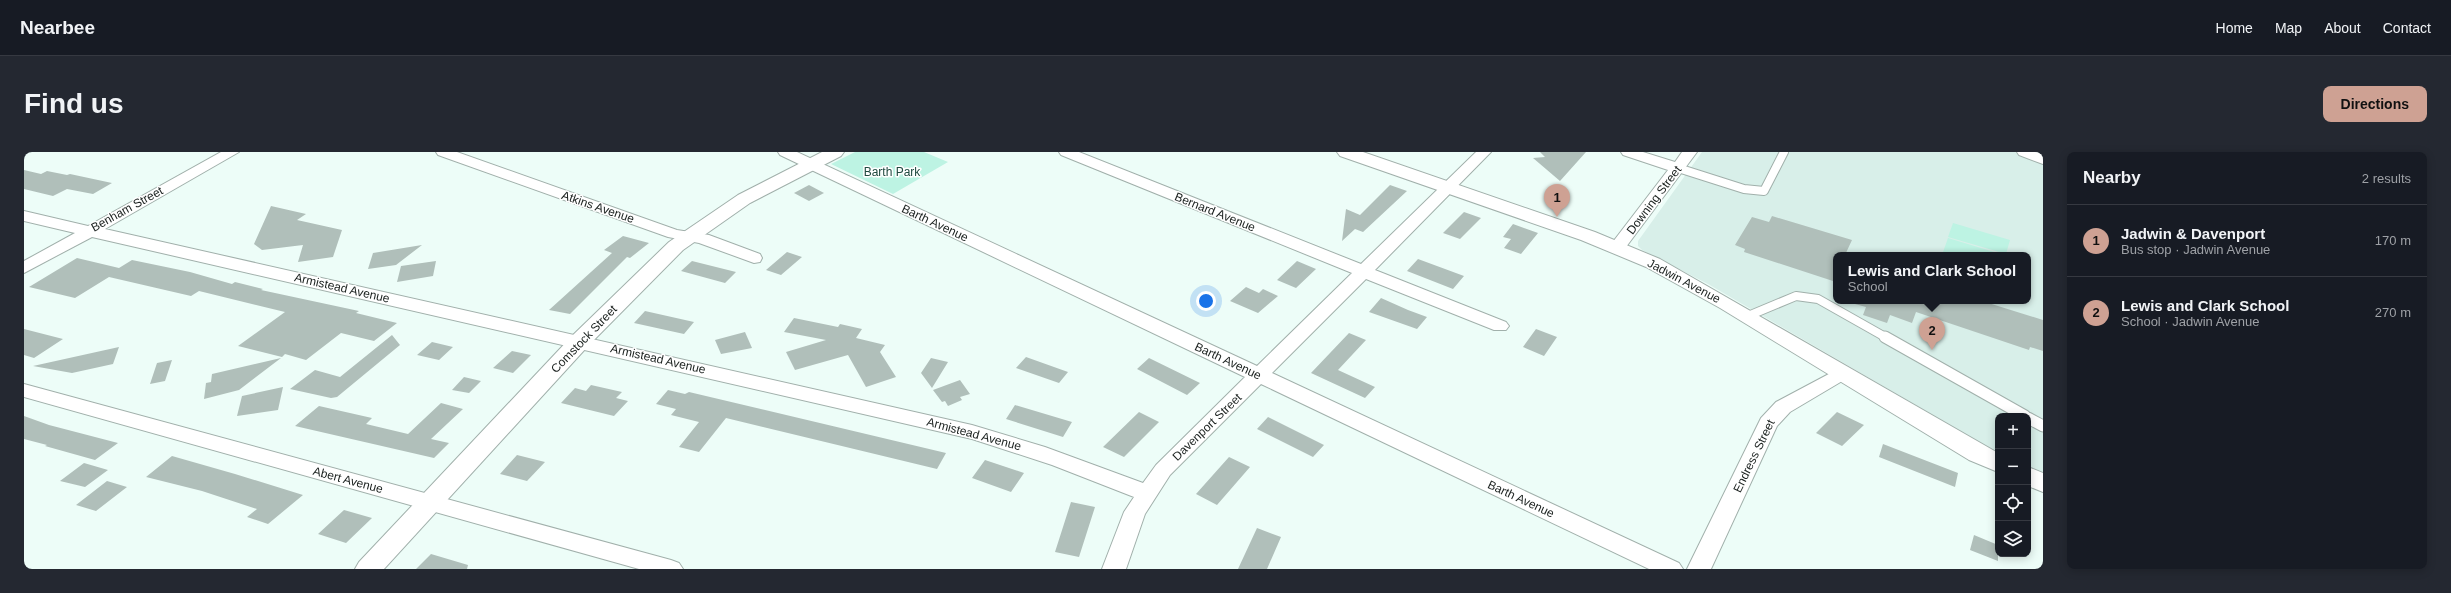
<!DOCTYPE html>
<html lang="en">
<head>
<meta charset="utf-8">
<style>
  body { margin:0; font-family:Helvetica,sans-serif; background:#242831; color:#f1f3f6 }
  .controls { position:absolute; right:12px; bottom:12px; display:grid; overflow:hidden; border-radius:8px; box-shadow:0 2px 10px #0003 }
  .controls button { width:36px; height:36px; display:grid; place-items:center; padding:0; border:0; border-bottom:1px solid #363941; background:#171b24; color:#f1f3f6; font:20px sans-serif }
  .you { position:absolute; left:1182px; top:149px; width:14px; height:14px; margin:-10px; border:3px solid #fff; border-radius:50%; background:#1a73e8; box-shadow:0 0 0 6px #1a73e833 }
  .badge { display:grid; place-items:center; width:26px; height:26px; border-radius:50%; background:#cea193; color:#111; font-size:13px; font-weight:700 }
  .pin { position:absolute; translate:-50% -33px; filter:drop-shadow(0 1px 2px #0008) }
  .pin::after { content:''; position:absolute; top:21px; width:14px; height:12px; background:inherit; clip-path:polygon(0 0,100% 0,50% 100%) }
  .popup { position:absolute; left:1809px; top:100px; width:198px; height:52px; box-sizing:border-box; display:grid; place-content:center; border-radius:8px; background:#171b24; filter:drop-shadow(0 1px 3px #0005); font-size:13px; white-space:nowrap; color:#9ea1a6 }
  .popup b { font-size:15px; color:#f1f3f6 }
  .popup::after { content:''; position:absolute; left:50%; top:100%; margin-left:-8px; border:8px solid transparent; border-top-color:#171b24 }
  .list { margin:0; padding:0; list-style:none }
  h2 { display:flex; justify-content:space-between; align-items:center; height:52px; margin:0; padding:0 16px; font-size:17px }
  h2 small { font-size:13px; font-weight:400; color:#9ea1a6 }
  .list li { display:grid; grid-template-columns:26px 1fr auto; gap:12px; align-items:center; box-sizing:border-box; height:72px; padding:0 16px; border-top:1px solid #363941 }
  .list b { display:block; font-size:15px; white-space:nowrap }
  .list p { margin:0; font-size:13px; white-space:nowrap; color:#9ea1a6 }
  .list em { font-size:13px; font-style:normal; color:#9ea1a6 }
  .icon { flex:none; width:22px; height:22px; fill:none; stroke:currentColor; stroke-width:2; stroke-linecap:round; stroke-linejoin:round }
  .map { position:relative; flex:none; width:2019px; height:417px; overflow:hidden; border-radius:8px }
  header { display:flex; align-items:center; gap:24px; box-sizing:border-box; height:56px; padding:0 20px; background:#171b24; border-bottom:1px solid #363941 }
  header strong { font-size:19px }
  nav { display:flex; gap:22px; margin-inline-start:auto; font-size:14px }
  .intro { display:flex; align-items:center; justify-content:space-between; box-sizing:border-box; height:96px; padding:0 24px }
  h1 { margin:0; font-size:28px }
  .button { padding:10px 18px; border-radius:8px; background:#cea193; color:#111; font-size:14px; font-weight:700 }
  main { display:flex; gap:24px; padding:0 24px }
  aside { flex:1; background:#171b24; border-radius:8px; box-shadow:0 2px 10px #0003 }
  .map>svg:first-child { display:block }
  .built { fill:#d8efe9; fill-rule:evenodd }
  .green { fill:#bdf3e3 }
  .building { fill:#b0bfba }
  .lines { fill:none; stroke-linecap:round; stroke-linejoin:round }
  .service-far1-casing { stroke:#a1b0ab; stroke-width:10 }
  .service-casing { stroke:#a1b0ab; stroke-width:13 }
  .minor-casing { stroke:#a1b0ab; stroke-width:2 }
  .tertiary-casing { stroke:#a1b0ab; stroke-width:2 }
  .service-far1 { stroke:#fff; stroke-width:8 }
  .service { stroke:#fff; stroke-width:11 }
  .minor { fill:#fff; fill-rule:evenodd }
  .tertiary { fill:#fff; fill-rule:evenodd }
  .labels { text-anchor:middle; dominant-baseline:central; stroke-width:3; stroke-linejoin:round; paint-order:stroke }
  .park-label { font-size:12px; fill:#204a40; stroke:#fff }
  .street-label { font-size:12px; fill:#1a201e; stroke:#fff }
</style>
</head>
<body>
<header>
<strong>Nearbee</strong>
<nav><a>Home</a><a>Map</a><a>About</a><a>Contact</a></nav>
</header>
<div class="intro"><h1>Find us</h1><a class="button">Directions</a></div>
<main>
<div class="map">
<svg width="2019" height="417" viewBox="0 0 2019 417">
  <rect width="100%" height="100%" fill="#edfdf8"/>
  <path class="built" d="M1678 0H1992L2019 11V322L2004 315V264H1974V301L1684 132 1618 98 1614 94V89ZM1812 103H2004V149H1812Z"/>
  <path class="green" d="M831 0H900L924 10 869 42 807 12Z
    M1929 71 1986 88 1982 102 1924 85Z
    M1924 86 1980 103 1922 101 1926 103H1918Z"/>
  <path class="building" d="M1516 0H1562L1536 29 1509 6 1521 5Z
    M0 18 17 22 23 19 43 23 46 22 88 31 69 42 43 37 29 44 0 37Z
    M785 33 800 41 785 49 770 41Z
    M1366 33 1383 39 1339 80 1331 77 1318 89 1322 57 1336 63Z
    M247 54 282 62 273 68 318 78 309 105 274 110 279 93 238 98 230 92Z
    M1440 60 1457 66 1436 87 1419 81Z
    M1748 64 1828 88 1821 103H1812V130L1720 100 1721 97 1711 93 1728 65 1745 70Z
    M1489 72 1514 81 1497 102 1480 96 1487 87 1479 85Z
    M599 84 625 91 606 106 603 105 546 162 525 158 588 101 580 98Z
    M398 93 372 113 344 117 349 101Z
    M763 100 778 105 757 123 742 118Z
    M53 106 95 116 108 108 166 120 208 132 211 130 239 137 237 138 335 159 332 161 373 171 350 189 317 181 282 208 261 202 258 205 214 194 261 160 175 139 167 144 85 125 51 146 5 135Z
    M1394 107 1440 124 1429 137 1383 119Z
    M412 109 409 124 373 130 377 114Z
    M668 109 712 120 701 131 657 119Z
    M1273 109 1292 117 1272 136 1253 128Z
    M1222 135 1235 141 1239 137 1254 144 1234 161 1206 149Z
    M1357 146 1384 158 1403 165 1393 177 1345 160Z
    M1832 149H1958L2019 168V199L2006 195 2005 198 1892 160 1888 171 1866 163 1863 171 1839 163 1842 155 1831 152Z
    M621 159 670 170 660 182 610 171Z
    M770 166 814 175 816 172 838 177 832 186 861 193 856 200 872 225 842 235 824 203 771 218 762 200 802 188 760 180Z
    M0 177 39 187 10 206 0 203Z
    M1512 177 1533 185 1520 204 1499 195Z
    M721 180 728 196 697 202 691 188Z
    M1325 181 1342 188 1314 218 1351 235 1341 246 1287 221Z
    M368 183 376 193 313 245 307 246 266 237 291 218 316 225Z
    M408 190 429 195 415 208 393 203Z
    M95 195 89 212 48 221 9 214Z
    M488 199 507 203 489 221 469 216Z
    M1002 205 1044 220 1035 231 992 216Z
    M257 206 215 238 180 247 182 231 187 230 188 222Z
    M907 206 924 210 908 236 897 221Z
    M1125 206 1176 231 1163 243 1113 217Z
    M148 208 141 229 126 232 133 211Z
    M440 225 457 229 445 241 428 238Z
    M936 228 946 242 936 245 938 248 924 254 921 249 918 250 909 238Z
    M567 233 598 240 592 246 604 249 590 264 537 251 551 236 562 239Z
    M259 235 254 258 213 264 218 244Z
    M644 238 661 242 665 240 922 301 913 317 702 266 675 300 655 295 675 270 647 263 652 257 632 252Z
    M417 251 439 257 407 287 425 291 410 306 271 274 295 254 348 266 342 272 384 282Z
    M991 253 1048 270 1039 285 982 267Z
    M1115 260 1135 270 1100 305 1079 295Z
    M1813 260 1840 273 1818 294 1792 281Z
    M0 264 25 273 94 291 71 308 21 294 23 293 0 287Z
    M1244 265 1300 293 1289 305 1233 277Z
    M1859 292 1934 321 1931 335 1855 305Z
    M493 303 521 310 503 329 476 322Z
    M148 304 211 322 279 343 244 372 223 365 233 357 178 339 122 325Z
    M1205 305 1226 315 1193 353 1172 342Z
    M961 308 1000 321 987 340 948 326Z
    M60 311 84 318 61 335 36 329Z
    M83 329 103 335 72 359 52 353Z
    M1047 350 1071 355 1055 405 1031 400Z
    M320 358 348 366 322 391 294 382Z
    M1233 376 1257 385 1243 417H1214Z
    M1950 383 1974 393V409L1946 398Z
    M407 402 444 413 443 417H392Z"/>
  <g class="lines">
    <g class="service-far1-casing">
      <path id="service-far1" d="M1654 16 1720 37 1740 39 1760 0
        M1724 164 1772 144 1794 147 1863 186"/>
    </g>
    <g class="service-casing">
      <path id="service" d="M1861 185 2001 264
        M2004 266 2019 274"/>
    </g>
    <g class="minor-casing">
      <path id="minor" d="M197 0H215L81 77 948 273 1021 295 1119 331 1132 313 1221 225 756 3 754 0H773L1233 214 1328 121 1037 3 1035 0H1055L1337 112 1452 0H1467L1351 118 1482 170 1485 174 1482 178H1470L1342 127 1248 221 1655 411 1659 417H1625L1237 232 1146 323 1121 362 1102 417H1078L1100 360 1110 345 1028 313 948 287 68 85 0 121V109L51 81 0 69V59L64 74Z
        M412 0H433L653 78 685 83 736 102 738 106 736 110 730 111 675 91 644 85 414 3Z
        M1597 0H1619L1651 10 1658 0H1673L1599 99H1587L1585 95 1644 18 1599 3Z
        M1993 0H2013L2019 3V12L1995 3Z
        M1818 215 1825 217 1828 221 1825 225 1766 260 1753 274 1687 417H1663L1737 266 1752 250Z
        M0 232 647 408 655 411 659 417H615L0 245Z"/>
    </g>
    <g class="tertiary-casing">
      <path id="tertiary" d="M798 0H820L817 4 726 51 659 98 564 194 360 417H331L335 410 548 184 645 90 714 43Z
        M1313 0H1339L1571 80 1636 107 1974 301V320L1945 308 1696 156 1622 115 1557 88 1316 4Z
        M2004 315 2019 321V340L2004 334Z"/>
    </g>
    <use href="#service-far1" class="service-far1"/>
    <use href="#service" class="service"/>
    <use href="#minor" class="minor"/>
    <use href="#tertiary" class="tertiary"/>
  </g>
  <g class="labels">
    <g class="park-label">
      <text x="868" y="20">Barth Park</text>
    </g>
    <g class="street-label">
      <text transform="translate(1630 48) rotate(-53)">Downing Street</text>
      <text transform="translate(574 55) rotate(19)">Atkins Avenue</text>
      <text transform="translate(103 57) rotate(-29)">Benham Street</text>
      <text transform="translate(1191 60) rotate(22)">Bernard Avenue</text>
      <text transform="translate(911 71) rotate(25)">Barth Avenue</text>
      <text transform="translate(1660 129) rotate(28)">Jadwin Avenue</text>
      <text transform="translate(318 136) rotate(13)">Armistead Avenue</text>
      <text transform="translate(560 187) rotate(-46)">Comstock Street</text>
      <text transform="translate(634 207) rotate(13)">Armistead Avenue</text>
      <text transform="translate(1204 209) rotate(25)">Barth Avenue</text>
      <text transform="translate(1183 275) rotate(-44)">Davenport Street</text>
      <text transform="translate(950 282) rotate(15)">Armistead Avenue</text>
      <text transform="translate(1730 304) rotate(-64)">Endress Street</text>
      <text transform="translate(324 328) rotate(15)">Abert Avenue</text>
      <text transform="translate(1497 347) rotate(25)">Barth Avenue</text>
    </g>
  </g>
</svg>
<div class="controls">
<button>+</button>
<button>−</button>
<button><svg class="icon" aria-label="locate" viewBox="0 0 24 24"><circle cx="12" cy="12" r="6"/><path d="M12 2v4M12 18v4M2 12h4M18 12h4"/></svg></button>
<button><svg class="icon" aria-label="layers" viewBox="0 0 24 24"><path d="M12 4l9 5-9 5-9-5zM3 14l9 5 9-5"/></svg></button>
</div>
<div class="you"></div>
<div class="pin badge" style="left:1533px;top:65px">1</div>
<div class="pin badge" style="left:1908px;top:198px">2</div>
<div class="popup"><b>Lewis and Clark School</b>School</div>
</div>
<aside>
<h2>Nearby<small>2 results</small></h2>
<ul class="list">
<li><span class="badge">1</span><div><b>Jadwin &amp; Davenport</b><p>Bus stop · Jadwin Avenue</p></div><em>170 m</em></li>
<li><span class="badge">2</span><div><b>Lewis and Clark School</b><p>School · Jadwin Avenue</p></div><em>270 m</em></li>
</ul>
</aside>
</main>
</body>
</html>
